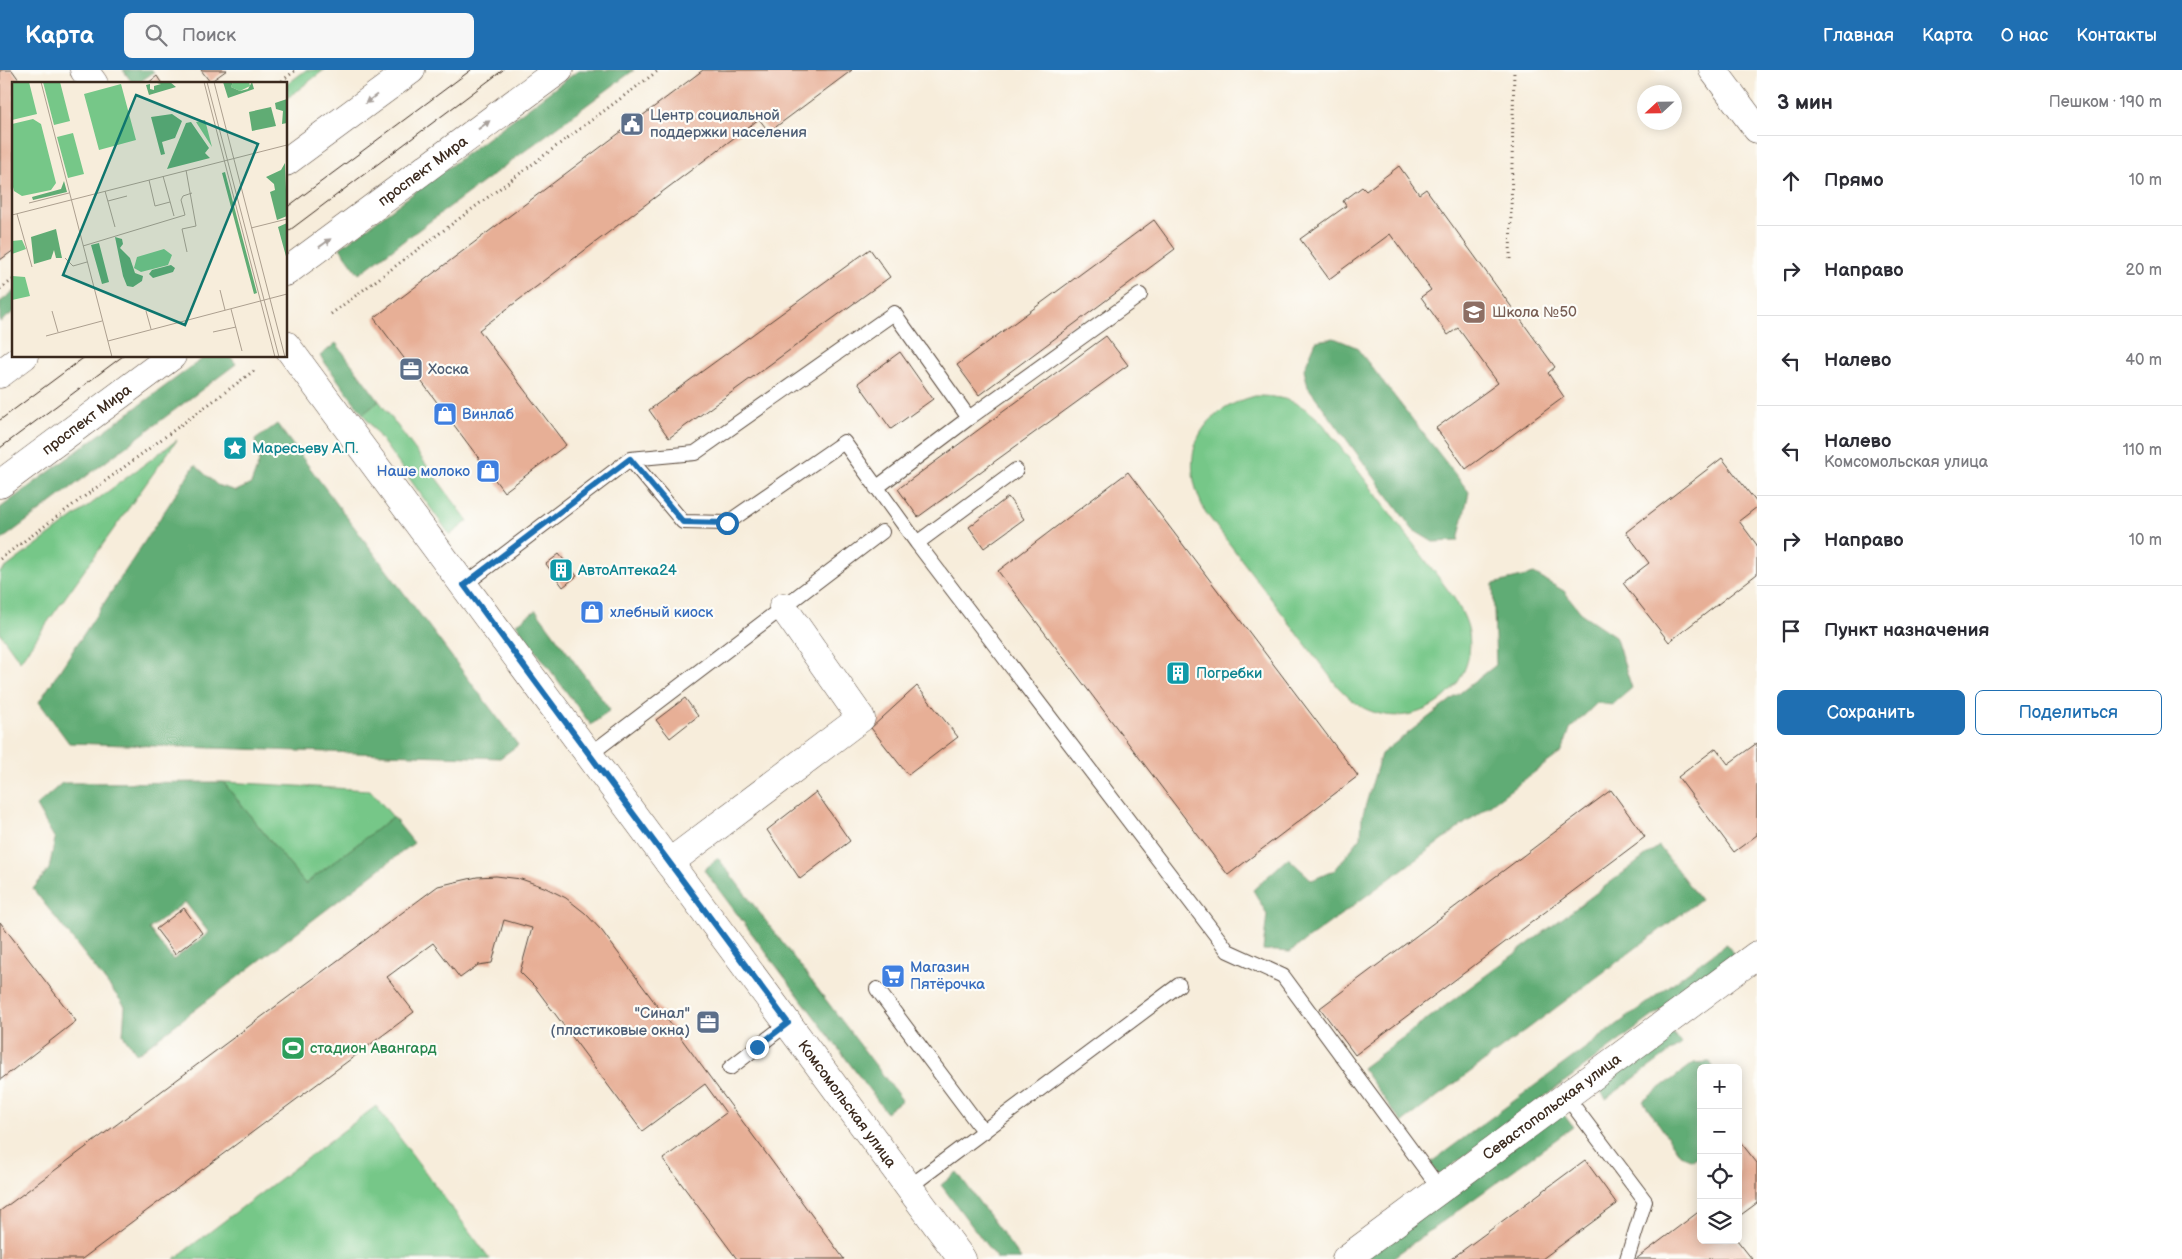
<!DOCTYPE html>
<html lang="ru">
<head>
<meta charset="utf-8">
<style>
  body { margin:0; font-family:"Balsamiq Sans",sans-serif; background:#f7f7f7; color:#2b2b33 }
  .controls { position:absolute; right:15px; bottom:15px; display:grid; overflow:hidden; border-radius:8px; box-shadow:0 2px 12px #0003 }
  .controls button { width:45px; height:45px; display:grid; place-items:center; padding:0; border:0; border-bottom:1px solid #e1e1e2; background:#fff; color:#2b2b33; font:25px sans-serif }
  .compass { position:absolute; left:1637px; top:15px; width:45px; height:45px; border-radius:50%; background:#fff; box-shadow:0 2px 12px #0003; rotate:248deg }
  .stop { position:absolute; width:15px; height:15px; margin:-11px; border:4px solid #1f6fb2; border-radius:50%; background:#fff }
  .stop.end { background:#1f6fb2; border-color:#fff; box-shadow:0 1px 5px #0008 }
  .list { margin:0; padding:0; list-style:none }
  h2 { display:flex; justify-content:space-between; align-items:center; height:65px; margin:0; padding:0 20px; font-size:21px }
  h2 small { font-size:16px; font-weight:400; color:#7c7c81 }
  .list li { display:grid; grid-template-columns:32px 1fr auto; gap:15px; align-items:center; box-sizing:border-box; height:90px; padding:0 20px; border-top:1px solid #e1e1e2 }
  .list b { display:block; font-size:19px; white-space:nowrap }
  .list p { margin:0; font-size:16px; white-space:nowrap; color:#7c7c81 }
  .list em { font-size:16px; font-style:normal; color:#7c7c81 }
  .actions { display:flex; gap:10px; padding:15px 20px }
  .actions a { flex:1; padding:11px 0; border:1px solid #1f6fb2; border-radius:8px; text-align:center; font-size:18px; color:#1f6fb2 }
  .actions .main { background:#1f6fb2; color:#fff }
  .icon { flex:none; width:28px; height:28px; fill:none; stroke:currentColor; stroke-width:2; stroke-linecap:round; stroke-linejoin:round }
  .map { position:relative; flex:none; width:1757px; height:1189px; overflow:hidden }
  header { display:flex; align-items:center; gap:30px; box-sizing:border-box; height:70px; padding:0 25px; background:#1f6fb2; color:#fff }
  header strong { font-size:24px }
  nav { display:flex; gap:28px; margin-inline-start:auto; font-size:18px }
  .search { width:350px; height:45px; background:#f7f7f7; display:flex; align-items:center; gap:12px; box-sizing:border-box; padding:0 18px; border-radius:8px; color:#7c7c81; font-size:19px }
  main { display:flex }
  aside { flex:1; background:#fff }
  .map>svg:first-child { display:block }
  .green { fill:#76c788; stroke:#587853 }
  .forest { fill:#60ac74; stroke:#4e6b49; fill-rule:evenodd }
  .building { fill:#e7af96 }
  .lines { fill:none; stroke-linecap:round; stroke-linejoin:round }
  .service-casing { stroke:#57473a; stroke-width:16 }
  .minor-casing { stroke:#57473a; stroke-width:29 }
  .tertiary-casing { stroke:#57473a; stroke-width:29 }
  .secondary-casing { stroke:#57473a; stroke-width:29 }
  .path { stroke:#57473a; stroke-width:3; stroke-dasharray:1 4; stroke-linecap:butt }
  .service { stroke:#fff; stroke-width:14 }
  .minor { stroke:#fff; stroke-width:28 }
  .tertiary { stroke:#fff; stroke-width:28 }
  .secondary { stroke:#fff; stroke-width:28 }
  .tram { stroke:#3b2a1e; stroke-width:1 }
  .oneway { fill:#a79f9a }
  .route { stroke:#1f6fb2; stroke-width:6 }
  .labels { text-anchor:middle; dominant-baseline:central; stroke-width:4.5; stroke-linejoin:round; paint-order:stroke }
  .service-label { font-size:15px; fill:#4e5e75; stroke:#fdfcf7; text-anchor:start }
  .street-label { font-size:15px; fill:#3b2a1e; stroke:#fdfcf7 }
  .education-label { font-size:15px; fill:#785e54; stroke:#fdfcf7; text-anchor:start }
  .shop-label { font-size:15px; fill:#366cbe; stroke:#fdfcf7; text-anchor:start }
  .culture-label { font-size:15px; fill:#0d838f; stroke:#fdfcf7; text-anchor:start }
  .leisure-label { font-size:15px; fill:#27864d; stroke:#fdfcf7; text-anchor:start }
  .inset-road { fill:none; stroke:#ac9f8f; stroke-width:1 }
  .view { fill:#0f766e; fill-opacity:0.15; stroke:#0f766e; stroke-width:2.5 }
  .inset-edge { fill:none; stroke:#3b2a1e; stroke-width:2.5 }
</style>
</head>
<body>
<header>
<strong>Карта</strong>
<div class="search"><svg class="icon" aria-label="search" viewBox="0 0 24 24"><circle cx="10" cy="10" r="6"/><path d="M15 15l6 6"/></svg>Поиск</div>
<nav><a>Главная</a><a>Карта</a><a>О нас</a><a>Контакты</a></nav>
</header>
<main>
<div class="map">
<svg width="1757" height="1189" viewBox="0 0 1757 1189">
  <rect width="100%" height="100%" fill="#fdfcf7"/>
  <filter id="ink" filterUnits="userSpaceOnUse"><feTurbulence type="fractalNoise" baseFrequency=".02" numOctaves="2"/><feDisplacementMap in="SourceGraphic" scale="10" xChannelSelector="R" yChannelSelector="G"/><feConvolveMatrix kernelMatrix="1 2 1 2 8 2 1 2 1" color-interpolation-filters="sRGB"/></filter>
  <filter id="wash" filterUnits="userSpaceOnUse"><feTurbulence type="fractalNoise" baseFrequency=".0096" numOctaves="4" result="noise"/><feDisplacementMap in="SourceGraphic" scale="20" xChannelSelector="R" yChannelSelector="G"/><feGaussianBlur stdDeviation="1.12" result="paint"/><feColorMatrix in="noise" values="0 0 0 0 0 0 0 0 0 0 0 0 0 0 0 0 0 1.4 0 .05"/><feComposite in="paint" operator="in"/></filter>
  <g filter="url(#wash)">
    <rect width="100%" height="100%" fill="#f7eddb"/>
    <path class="green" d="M306 0H324L286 29V15Z
      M1255 326C1286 326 1301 332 1323 354L1454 528C1461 540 1467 550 1469 563 1477 618 1419 662 1368 640 1356 635 1347 626 1338 617L1206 443C1177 389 1195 342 1255 326Z
      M379 331 468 451 450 465 363 344Z
      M177 370 20 591 0 563V502Z
      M223 712 370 720 393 747 305 814Z
      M376 1036 490 1189H174Z"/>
    <path class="forest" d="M123 0H152L154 2 137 14H133Z
      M579 0H634L359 204 340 178Z
      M14 221V242L0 252V232Z
      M1334 268 1356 277 1469 422 1458 471 1433 472 1413 460 1308 317 1304 299 1316 271Z
      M336 273 379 331 363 344 320 286Z
      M206 286H230L236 294 0 471V438Z
      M277 354 518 675 500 688 69 673 39 632 195 395 217 415 236 421 251 414 259 392 255 370Z
      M1534 504 1564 521 1582 544 1615 566 1632 618 1612 635 1597 633 1570 659 1562 682 1290 882 1263 880 1267 844 1253 820 1288 788 1312 810 1335 800 1361 767 1362 747 1381 684 1496 595 1493 514Z
      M536 540 610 640 591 655 516 554Z
      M223 712 305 814 393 747 414 773 137 984 123 965 125 936 33 819 49 799 55 769 36 736 62 713ZM185 832 209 863 173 890 149 859Z
      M1659 776 1700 830 1402 1053 1362 998Z
      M718 788 902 1030 886 1042 704 800Z
      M1726 874 1735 885 1439 1105 1430 1093Z
      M1669 958 1681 974 1606 1029 1595 1013Z
      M1710 992 1714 998H1701V1083L1693 1090 1680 1085 1643 1031 1694 993Z
      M1559 1038 1573 1057 1391 1189H1357Z
      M957 1102 1021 1189H997L941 1115Z"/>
    <g id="blocks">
      <path class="building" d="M0 0H12L22 14H14V180L0 190Z
        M201 0H227L210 12Z
        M703 0H852L769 62 759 49 479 260 566 375 504 422 374 248Z
        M157 6 162 14H147Z
        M1399 96 1419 124 1426 119 1555 297 1548 303 1564 327 1466 399 1436 358 1498 313 1458 258 1448 265 1421 227 1431 220 1390 164 1329 209 1300 169 1346 136 1343 131 1362 117 1366 121Z
        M1154 150 1175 179 979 325 957 295Z
        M870 179 890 207 669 368 649 340Z
        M1106 266 1128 295 918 447 898 419Z
        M900 282 933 329 891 359 858 313Z
        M1722 388 1757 433V437L1739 451 1757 475V504L1669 572 1623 513 1649 493 1626 462Z
        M1128 402 1358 706 1228 805 998 501Z
        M1008 427 1024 449 984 478 969 457Z
        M559 484 577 506 563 517 546 494Z
        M917 616 958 667 908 705 871 658Z
        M685 628 698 646 670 668 656 650Z
        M1757 673V765L1734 782 1678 707 1716 678 1728 694Z
        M1611 720 1645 767 1355 985 1320 938Z
        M816 722 850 771 800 809 767 760Z
        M496 806 521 809 544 817 566 828 585 843 602 861 844 1189H737L663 1089 726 1043 705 1014 642 1061 535 917 520 902 532 858 504 850 492 893 478 895 460 908 433 873 387 907 414 942 82 1189H0V1141L438 816 477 807Z
        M184 838 202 863 175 884 156 859Z
        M0 852 76 951 0 1010Z
        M1738 1069 1757 1093V1133L1738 1147Z
        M1585 1090 1617 1134 1542 1189H1451Z
        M1701 1140V1170H1737L1752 1189H1636Z"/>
    </g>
  </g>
  <g filter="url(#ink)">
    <use href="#blocks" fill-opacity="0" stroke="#57473a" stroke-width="1"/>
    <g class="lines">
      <g class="service-casing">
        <path id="service" d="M630 389 683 452 727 453 844 372 917 473 1228 881 1283 906 1440 1119
          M876 418 969 348
          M917 473 1016 400
          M464 515 630 389 695 383 894 243 969 348 1140 225
          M589 685 882 462
          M877 919 984 1062
          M730 998 788 953
          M1566 1026 1645 1131 1627 1189
          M909 1117 1179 915"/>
      </g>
      <g class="minor-casing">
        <g id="minor">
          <path d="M1713 0 1757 59"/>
          <path d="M669 793 861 648 783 537"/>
          <path id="s1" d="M1346 1189 1757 885"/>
        </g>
      </g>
      <g class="tertiary-casing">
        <g id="tertiary">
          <path d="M84 0 94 14"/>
          <path id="s2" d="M286 275 962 1189"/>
        </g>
      </g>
      <g class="secondary-casing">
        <g id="secondary">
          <path d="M286 92 411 0"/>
          <path id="s3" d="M286 202 559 0"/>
          <path d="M0 304 24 286"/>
          <path id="s4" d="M0 414 172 286"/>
        </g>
      </g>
      <path class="path" d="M278 14 296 0
        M1510 189 1514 0
        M0 219 14 209
        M331 244 659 0
        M0 489 255 300"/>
      <use href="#service" class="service"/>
      <use href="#minor" class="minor"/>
      <use href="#tertiary" class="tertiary"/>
      <use href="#secondary" class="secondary"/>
      <path class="tram" d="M286 138 471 0
        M286 163 503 0
        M0 350 86 286
        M0 378 123 286"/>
    </g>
    <defs><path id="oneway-solid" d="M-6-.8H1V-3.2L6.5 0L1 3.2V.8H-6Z" transform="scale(1.25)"/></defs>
    <g class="oneway">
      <use href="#oneway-solid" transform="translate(371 29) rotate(143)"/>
      <use href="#oneway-solid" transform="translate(484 55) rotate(-36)"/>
      <use href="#oneway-solid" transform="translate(325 173) rotate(-36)"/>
    </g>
  </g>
  <g class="lines" filter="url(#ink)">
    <path class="route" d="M727 453 683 452 630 389 464 515 788 953 757 977"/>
  </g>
  <defs>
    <g id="civic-square" transform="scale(1.25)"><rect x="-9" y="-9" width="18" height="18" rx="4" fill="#5c6f8a" stroke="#fdfcf7"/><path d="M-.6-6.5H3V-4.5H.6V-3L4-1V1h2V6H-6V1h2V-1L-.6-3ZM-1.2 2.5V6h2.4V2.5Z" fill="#fff"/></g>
    <g id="school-square" transform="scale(1.25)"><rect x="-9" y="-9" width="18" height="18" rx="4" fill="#8d6e63" stroke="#fdfcf7"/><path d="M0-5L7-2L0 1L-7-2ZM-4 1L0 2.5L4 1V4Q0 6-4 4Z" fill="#fff"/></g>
    <g id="office-square" transform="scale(1.25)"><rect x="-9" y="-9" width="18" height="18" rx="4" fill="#5c6f8a" stroke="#fdfcf7"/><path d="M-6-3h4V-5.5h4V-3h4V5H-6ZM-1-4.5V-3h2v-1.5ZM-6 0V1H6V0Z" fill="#fff"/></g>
    <g id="shop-square" transform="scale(1.25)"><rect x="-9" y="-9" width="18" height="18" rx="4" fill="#3f7fe0" stroke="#fdfcf7"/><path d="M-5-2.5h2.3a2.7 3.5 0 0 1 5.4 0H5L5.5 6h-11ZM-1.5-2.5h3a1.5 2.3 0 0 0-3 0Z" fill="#fff"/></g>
    <g id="sight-square" transform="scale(1.25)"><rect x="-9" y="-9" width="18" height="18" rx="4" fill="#0f9aa8" stroke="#fdfcf7"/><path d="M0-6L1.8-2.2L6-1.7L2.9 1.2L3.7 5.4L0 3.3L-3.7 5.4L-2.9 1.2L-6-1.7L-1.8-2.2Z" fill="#fff"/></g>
    <g id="building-square" transform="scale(1.25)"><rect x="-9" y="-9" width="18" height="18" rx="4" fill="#0f9aa8" stroke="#fdfcf7"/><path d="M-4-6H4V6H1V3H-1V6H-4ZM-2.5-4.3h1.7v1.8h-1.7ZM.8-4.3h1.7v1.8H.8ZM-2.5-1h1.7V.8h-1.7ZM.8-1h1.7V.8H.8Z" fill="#fff"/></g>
    <g id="supermarket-square" transform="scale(1.25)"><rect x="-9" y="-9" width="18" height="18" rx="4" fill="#3f7fe0" stroke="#fdfcf7"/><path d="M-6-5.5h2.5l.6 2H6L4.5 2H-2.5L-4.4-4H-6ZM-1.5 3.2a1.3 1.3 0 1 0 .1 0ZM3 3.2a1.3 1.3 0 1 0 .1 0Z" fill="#fff"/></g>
    <g id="stadium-square" transform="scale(1.25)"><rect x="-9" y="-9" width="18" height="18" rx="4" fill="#2e9e5b" stroke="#fdfcf7"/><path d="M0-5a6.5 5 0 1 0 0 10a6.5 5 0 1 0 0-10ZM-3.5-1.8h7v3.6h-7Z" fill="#fff"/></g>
  </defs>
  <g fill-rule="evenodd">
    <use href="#civic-square" x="632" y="54"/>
    <use href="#school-square" x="1474" y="242"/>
    <use href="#office-square" x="411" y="299"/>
    <use href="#shop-square" x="445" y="344"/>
    <use href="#sight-square" x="235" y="378"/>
    <use href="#shop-square" x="488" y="401"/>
    <use href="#building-square" x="561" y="500"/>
    <use href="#shop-square" x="592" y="542"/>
    <use href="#building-square" x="1178" y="603"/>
    <use href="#supermarket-square" x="893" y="906"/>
    <use href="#office-square" x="708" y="952"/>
    <use href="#stadium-square" x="293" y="978"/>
  </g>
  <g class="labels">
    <g class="service-label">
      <text x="650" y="45">Центр социальной<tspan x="650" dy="17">поддержки населения</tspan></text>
      <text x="428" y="299">Хоска</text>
      <text x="690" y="943" text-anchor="end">"Синал"<tspan x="690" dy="17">(пластиковые окна)</tspan></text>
    </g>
    <g class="street-label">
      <text stroke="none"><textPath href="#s3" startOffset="170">проспект Мира</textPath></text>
      <text stroke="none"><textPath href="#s4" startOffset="108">проспект Мира</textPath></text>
      <text stroke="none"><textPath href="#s2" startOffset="944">Комсомольская улица</textPath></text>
      <text stroke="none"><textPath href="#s1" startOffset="256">Севастопольская улица</textPath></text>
    </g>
    <g class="education-label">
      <text x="1492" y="242">Школа №50</text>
    </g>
    <g class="shop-label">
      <text x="462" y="344">Винлаб</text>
      <text x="470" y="401" text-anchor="end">Наше молоко</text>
      <text x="610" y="542">хлебный киоск</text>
      <text x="910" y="897">Магазин<tspan x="910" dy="17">Пятёрочка</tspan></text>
    </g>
    <g class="culture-label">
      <text x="252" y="378">Маресьеву А.П.</text>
      <text x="578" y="500">АвтоАптека24</text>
      <text x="1196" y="603">Погребки</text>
    </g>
    <g class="leisure-label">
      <text x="310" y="978">стадион Авангард</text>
    </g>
  </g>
  <g transform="translate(12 12)">
    <rect width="275" height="275" fill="#f7eddb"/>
    <path d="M0 0H17L25 32 0 38ZM31 0H48L58 39 42 43ZM221 0H237L238 4 228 9 219 5ZM109 2 124 58 87 68 72 12ZM21 37 29 42 44 101 39 108 10 114 2 109 0 101V42ZM193 38 200 65 184 40ZM61 51 72 92 56 96 45 55ZM10 158 14 167 0 172V159ZM152 167 160 173 156 183 129 190 122 186 125 175ZM0 194 13 195 18 214 0 218Z" fill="#76c788"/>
    <path d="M141 0H158L164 5 137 13 134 3 138 2V7L142 8V4L149 2ZM211 0H221L219 5 228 9 236 7 240 0 242 7 216 16ZM275 17V41L270 42 271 29 264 27 263 21ZM259 25 264 44 240 49 237 30ZM160 32 170 39 163 56 150 60 153 72 149 73 139 35ZM179 40 197 66 193 71 198 76 155 87 174 41ZM273 81 275 134 265 138 258 110 263 108 262 102 254 95 269 88ZM213 90 245 211 242 212 210 91ZM52 99 55 110 21 118 20 115 49 107ZM275 141V178L266 145ZM44 147 50 176H44L42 168 39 177 22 182 19 155ZM103 155 110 157 111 162 108 166 118 176 123 191 131 194 130 199 121 205 115 204 111 194ZM87 161 97 200 90 202 79 163ZM159 183 163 186 161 190 141 196 137 192 140 188Z" fill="#60ac74"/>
    <path class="inset-road" d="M29 0 100 275M192 0 263 275M195 0 267 275M202 0 273 275M174 88 184 144 170 147 175 170M151 94 162 134M137 98 143 124 158 120M93 109 103 145M96 119 115 114M17 121 57 111M5 132 20 185M0 133 275 63M239 146 275 137M71 164 173 133 169 118 171 114 180 111M53 176 61 184 75 180M208 208 213 228M219 227 230 269M40 229 46 250M134 229 139 247M201 250 224 245M34 254 90 239M96 259 275 212"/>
    <path class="view" d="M124 13 246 62 173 243 51 193Z"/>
    <rect width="275" height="275" class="inset-edge"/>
  </g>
</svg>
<div class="controls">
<button>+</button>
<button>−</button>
<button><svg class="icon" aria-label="locate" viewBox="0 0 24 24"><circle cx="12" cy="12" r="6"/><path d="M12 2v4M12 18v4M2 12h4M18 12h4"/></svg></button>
<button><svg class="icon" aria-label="layers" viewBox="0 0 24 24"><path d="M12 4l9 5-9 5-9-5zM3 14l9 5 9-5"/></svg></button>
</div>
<svg class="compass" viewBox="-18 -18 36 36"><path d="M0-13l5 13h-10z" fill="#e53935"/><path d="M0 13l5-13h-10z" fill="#7c7c81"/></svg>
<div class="stop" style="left:727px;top:453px"></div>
<div class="stop end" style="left:757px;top:977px"></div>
</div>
<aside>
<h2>3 мин<small>Пешком · 190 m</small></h2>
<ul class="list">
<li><svg class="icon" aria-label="ahead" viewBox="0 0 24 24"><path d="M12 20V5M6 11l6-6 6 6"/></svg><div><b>Прямо</b></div><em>10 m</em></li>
<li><svg class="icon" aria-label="right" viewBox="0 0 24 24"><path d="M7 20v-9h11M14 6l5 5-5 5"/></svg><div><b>Направо</b></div><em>20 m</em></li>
<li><svg class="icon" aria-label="left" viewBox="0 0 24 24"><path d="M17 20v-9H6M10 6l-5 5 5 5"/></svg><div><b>Налево</b></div><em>40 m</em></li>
<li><svg class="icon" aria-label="left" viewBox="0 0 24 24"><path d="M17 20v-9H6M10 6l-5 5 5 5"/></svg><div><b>Налево</b><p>Комсомольская улица</p></div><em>110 m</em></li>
<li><svg class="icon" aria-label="right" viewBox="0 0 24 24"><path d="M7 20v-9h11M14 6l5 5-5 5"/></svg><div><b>Направо</b></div><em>10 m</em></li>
<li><svg class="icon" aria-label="arrive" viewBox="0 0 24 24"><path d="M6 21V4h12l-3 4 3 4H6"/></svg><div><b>Пункт назначения</b></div></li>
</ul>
<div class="actions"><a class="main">Сохранить</a><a>Поделиться</a></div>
</aside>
</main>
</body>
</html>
